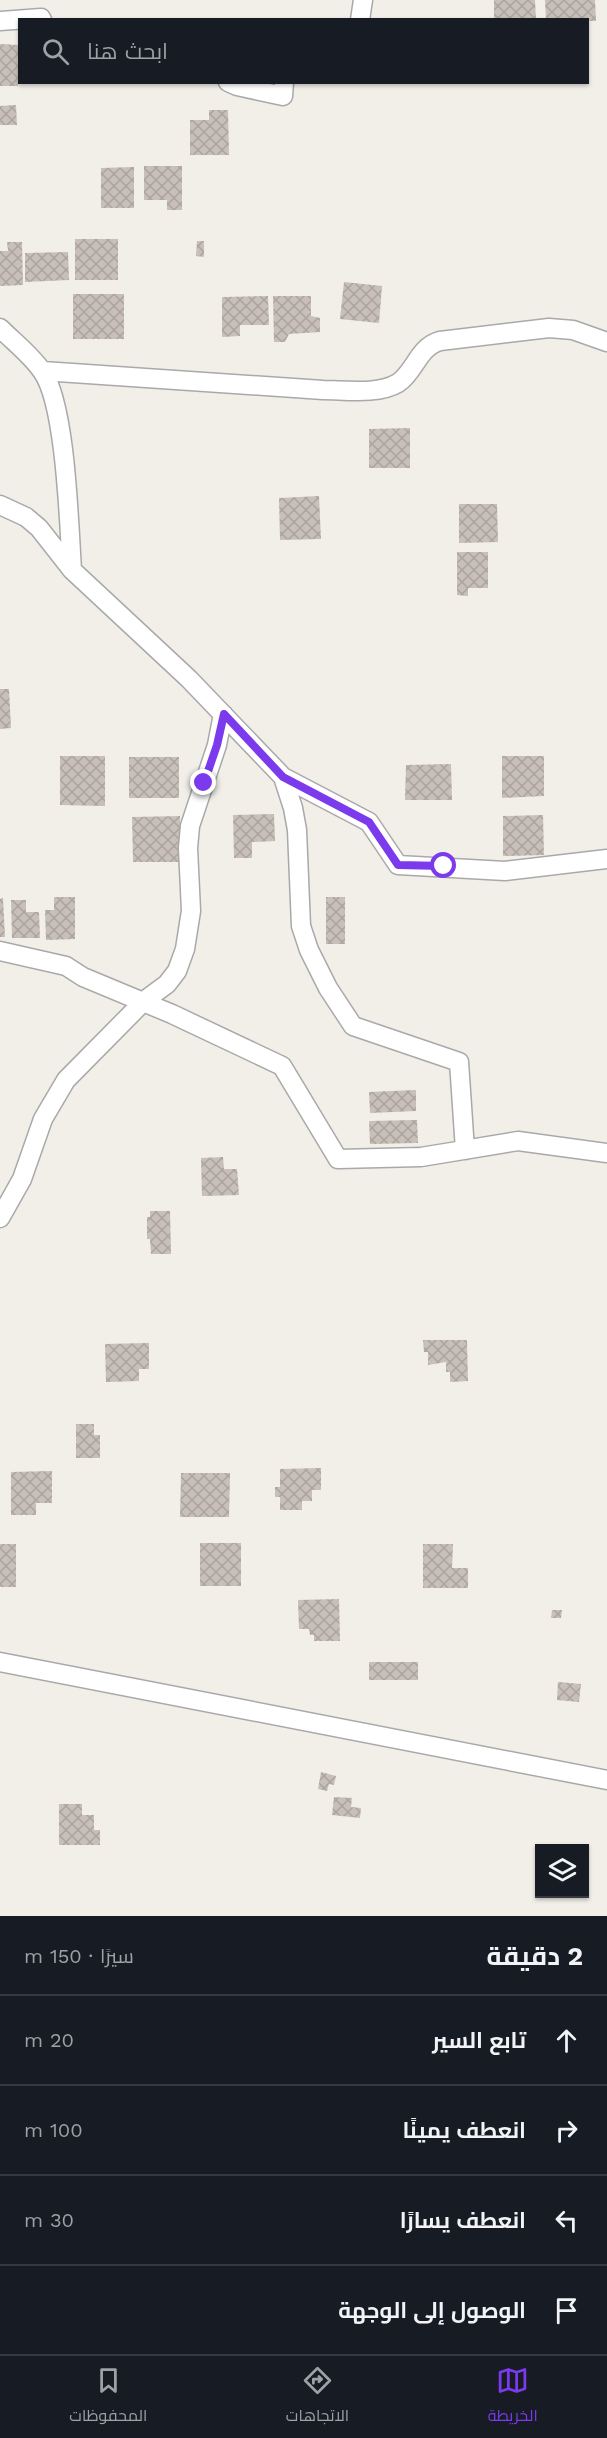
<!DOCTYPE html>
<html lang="ar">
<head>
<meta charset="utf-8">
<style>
  body { margin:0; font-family:"Work Sans",Cairo,sans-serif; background:#242831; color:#f1f3f6; direction:rtl }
  .controls { position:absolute; right:18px; bottom:18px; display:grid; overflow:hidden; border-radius:0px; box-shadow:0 2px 4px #0004 }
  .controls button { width:54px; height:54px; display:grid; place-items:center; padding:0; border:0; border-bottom:2px solid #363941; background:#171b24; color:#f1f3f6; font:30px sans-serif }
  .stop { position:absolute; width:18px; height:18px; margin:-14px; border:4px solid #7c3aed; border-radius:50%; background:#fff }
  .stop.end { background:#7c3aed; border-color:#fff; box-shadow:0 2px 6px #0008 }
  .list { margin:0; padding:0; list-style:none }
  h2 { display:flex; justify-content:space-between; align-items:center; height:78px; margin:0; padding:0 24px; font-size:26px }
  h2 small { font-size:20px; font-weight:400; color:#9ea1a6 }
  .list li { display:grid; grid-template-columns:39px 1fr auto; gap:18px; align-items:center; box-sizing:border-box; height:90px; padding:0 24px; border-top:2px solid #363941 }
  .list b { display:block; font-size:22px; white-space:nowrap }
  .list em { font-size:20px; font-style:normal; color:#9ea1a6 }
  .icon { flex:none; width:33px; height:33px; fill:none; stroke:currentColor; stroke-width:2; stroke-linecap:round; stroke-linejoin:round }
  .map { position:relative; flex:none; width:607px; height:1916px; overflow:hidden; direction:ltr }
  .search { position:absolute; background:#171b24; box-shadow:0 2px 4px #0004; left:18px; right:18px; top:18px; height:66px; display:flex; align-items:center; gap:15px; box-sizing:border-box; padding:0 21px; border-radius:0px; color:#9ea1a6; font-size:22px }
  .sheet { height:438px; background:#171b24 }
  nav { display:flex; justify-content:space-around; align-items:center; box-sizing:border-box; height:84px; border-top:2px solid #363941; background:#171b24; font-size:16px; color:#9ea1a6 }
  nav a { display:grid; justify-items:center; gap:3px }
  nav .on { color:#7c3aed }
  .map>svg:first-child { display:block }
  .building { fill:url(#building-cross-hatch) }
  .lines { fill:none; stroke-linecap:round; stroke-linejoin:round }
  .street-casing { stroke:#a9a9a9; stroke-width:21 }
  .street { stroke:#fff; stroke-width:18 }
  .route { stroke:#7c3aed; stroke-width:8 }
</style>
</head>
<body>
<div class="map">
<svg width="607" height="1916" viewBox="0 0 607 1916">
  <defs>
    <pattern id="building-cross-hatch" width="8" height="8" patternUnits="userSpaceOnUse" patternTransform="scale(1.5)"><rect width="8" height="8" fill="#c7bfb8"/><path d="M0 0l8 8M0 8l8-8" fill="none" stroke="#aba49e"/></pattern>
  </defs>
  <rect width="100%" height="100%" fill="#f2efe9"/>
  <path class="building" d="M494 0H535L536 18 494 19Z
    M545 0H595L596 21 546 20Z
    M0 44 19 45 18 86H0Z
    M16 105 17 125H0V106Z
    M209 110H228L229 155H190V120H209Z
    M144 166H182V210H167V200H144Z
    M134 167V208H101V168Z
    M75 239H118V280H75Z
    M197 241H204V257L196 256Z
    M7 242H22L23 285 0 286V251H8Z
    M68 252 69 280 25 282V253Z
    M344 282 382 286 379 323 340 319Z
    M73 294H124V339H73Z
    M268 296 269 325H240V336L222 337V297Z
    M273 296H311V316L320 318V332L289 334 285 342H274Z
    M410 428V468H369V429Z
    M319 496 321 539 280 540 279 498Z
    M459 504H497L498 542 459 543Z
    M457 552H488V588H468V596L457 595Z
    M0 689H9L11 728 0 729Z
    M60 756H105V806L60 805Z
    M502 756H544V796L502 798Z
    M129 757H179V798H129Z
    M451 764 452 800H405L406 765Z
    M274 814 275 841 252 842V858H234L233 815Z
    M543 815 544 855 503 856V816Z
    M180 816V862H133L132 817Z
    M54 897H75V939L46 940 45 910H54Z
    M326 897H345V944H326Z
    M3 898 5 937H0V899Z
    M11 900H26V912H39L40 938H12Z
    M416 1090V1111L370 1113 369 1092Z
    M417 1120 418 1143 370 1144 369 1121Z
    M223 1157 224 1169H237L239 1195 202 1196 201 1158Z
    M150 1211H170L171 1254H151L150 1239H147V1217H150Z
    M423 1340H467L468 1381 450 1382V1372H446V1362L428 1365V1352H424Z
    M149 1343V1369H139V1381L106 1382 105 1344Z
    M76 1424H94V1435H100V1458H76Z
    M321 1468V1490H312V1501H302V1510H280V1497H275V1487H280V1469Z
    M52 1471V1503H36V1515H11V1472Z
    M181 1473H230L229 1517H180Z
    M200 1543H241V1586H200Z
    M0 1544H16V1587H0Z
    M423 1544H453L452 1568H468V1588H423Z
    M339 1599 340 1641H314V1635H310L309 1629H299L298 1600Z
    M552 1610H562L561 1618H551Z
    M369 1662H418V1680H369Z
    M558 1682 581 1684 579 1702 557 1700Z
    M321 1772 336 1776 334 1785 329 1784 327 1791 318 1789Z
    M334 1797 352 1798 351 1807 361 1808 360 1818 332 1815Z
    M59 1804H82V1815H94V1830H100V1845H59Z"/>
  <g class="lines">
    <g class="street-casing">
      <path id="street" d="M360 20 363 0
        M0 21 41 18 42 20
        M228 82 237 86 283 96 284 82
        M0 328C14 342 31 355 42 371 66 404 69 525 72 570
        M43 371 323 390C345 390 378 395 398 383 415 372 418 347 440 341L549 328 573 330 607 342
        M0 505 26 517 39 528 72 570 189 679 283 777 369 822 398 865 505 871 607 859
        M283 777 293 808 297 830 301 926 309 950 328 988 353 1026 459 1062 465 1150
        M0 951 66 966 83 977 172 1014 282 1066 338 1159 421 1157 518 1141 607 1153
        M0 1218 22 1179 43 1119 66 1080 144 1001 167 984 177 971 185 949 191 911 188 848 190 826 217 745 223 714
        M0 1662 607 1780"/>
    </g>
    <use href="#street" class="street"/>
  </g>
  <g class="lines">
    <path class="route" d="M204 783 217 745 224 714 283 777 369 822 398 865 444 866"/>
  </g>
</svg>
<div class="controls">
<button><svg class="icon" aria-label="layers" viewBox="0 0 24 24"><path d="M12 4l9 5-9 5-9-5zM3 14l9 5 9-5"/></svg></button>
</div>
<div class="stop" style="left:444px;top:866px"></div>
<div class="stop end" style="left:204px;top:783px"></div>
<div class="search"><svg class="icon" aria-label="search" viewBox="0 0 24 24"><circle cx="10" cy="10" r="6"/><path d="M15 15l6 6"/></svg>ابحث هنا</div>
</div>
<section class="sheet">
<h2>2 دقيقة<small>سيرًا · 150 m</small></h2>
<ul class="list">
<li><svg class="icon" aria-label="ahead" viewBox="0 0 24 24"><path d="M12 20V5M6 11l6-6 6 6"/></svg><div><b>تابع السير</b></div><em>20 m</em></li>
<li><svg class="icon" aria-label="right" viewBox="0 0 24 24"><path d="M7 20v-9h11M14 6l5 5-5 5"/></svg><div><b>انعطف يمينًا</b></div><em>100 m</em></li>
<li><svg class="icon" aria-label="left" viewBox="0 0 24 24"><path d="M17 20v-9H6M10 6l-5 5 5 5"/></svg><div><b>انعطف يسارًا</b></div><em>30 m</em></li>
<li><svg class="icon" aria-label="arrive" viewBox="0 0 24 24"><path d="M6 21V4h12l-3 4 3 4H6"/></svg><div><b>الوصول إلى الوجهة</b></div></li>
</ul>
</section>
<nav>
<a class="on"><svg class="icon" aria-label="map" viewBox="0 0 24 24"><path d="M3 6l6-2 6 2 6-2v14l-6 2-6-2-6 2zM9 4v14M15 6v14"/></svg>الخريطة</a>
<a><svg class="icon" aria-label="directions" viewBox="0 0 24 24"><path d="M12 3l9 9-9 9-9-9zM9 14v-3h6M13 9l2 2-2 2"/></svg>الاتجاهات</a>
<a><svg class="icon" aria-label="saved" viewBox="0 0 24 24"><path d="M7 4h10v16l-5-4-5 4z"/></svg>المحفوظات</a>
</nav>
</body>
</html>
